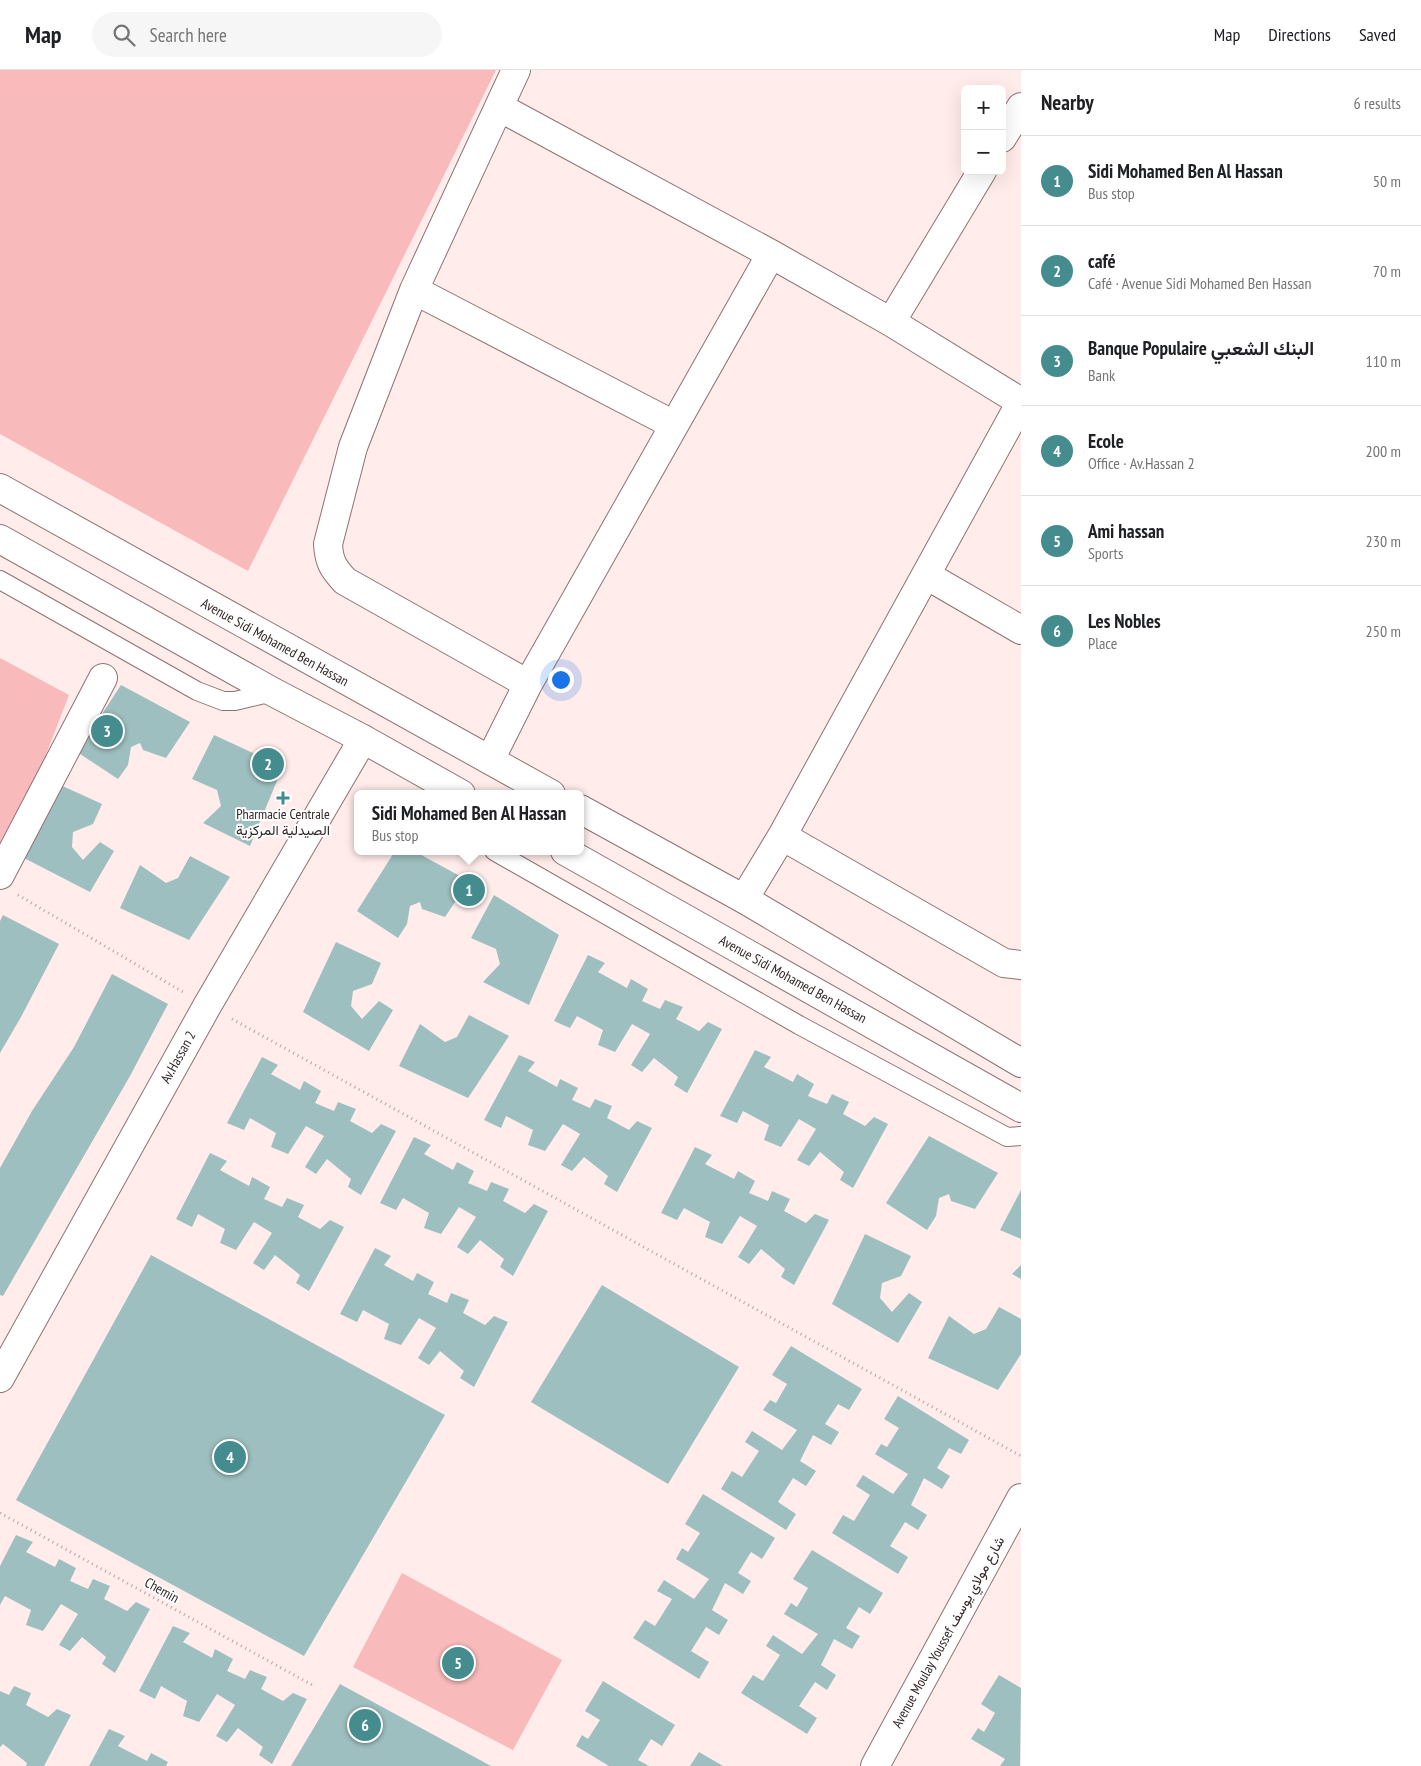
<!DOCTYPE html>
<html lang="en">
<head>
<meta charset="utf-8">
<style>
  body { margin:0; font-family:"PT Sans Narrow",Vazirmatn,sans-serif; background:#f6f6f6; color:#202124 }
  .controls { position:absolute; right:15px; top:15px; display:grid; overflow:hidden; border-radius:8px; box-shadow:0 5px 20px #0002 }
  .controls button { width:45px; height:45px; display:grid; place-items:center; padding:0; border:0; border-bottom:1px solid #e0e0e0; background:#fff; color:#202124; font:25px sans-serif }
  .you { position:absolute; left:560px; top:609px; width:18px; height:18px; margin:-12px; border:4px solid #fff; border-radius:50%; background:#1a73e8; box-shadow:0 0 0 8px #1a73e833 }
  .badge { display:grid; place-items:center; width:32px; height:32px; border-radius:50%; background:#458c8f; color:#fff; font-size:16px; font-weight:700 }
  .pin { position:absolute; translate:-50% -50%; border:2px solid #fff; box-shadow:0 1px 5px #0006 }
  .popup { position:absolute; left:354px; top:720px; width:230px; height:65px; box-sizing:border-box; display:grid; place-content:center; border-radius:8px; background:#fff; filter:drop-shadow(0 1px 4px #0005); font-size:16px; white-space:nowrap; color:#757577 }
  .popup b { font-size:19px; color:#202124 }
  .popup::after { content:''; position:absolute; left:50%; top:100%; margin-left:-10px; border:10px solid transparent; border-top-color:#fff }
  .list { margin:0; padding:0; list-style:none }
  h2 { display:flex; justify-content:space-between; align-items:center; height:65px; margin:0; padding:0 20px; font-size:21px }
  h2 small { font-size:16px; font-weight:400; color:#757577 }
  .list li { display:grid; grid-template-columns:32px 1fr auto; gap:15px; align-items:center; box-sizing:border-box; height:90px; padding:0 20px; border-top:1px solid #e0e0e0 }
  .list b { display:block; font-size:19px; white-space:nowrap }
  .list p { margin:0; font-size:16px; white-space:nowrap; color:#757577 }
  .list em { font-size:16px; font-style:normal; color:#757577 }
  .icon { flex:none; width:28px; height:28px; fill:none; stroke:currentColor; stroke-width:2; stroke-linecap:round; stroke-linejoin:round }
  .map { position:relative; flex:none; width:1021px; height:1696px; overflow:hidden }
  header { display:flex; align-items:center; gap:30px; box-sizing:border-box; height:70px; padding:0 25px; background:#fff; border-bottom:1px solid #e0e0e0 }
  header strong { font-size:24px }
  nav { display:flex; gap:28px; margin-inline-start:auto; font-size:18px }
  .search { width:350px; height:45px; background:#f6f6f6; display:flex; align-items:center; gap:12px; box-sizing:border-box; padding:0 18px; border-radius:28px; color:#757577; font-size:19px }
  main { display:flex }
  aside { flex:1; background:#fff }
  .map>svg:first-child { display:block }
  .green { fill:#f8baba }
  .building { fill:#9ebfbf }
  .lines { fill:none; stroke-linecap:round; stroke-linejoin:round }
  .service-casing { stroke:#8e7272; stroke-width:20 }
  .minor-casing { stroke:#8e7272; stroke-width:30 }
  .tertiary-casing { stroke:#8e7272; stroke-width:30 }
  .path { stroke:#b4a4a3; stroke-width:3; stroke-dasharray:1 4; stroke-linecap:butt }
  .service { stroke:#fff; stroke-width:18 }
  .minor { stroke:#fff; stroke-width:28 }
  .tertiary { stroke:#fff; stroke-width:28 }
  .poi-dot { fill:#458c8f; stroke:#fefefe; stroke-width:2 }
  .labels { text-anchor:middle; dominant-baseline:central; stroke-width:4; stroke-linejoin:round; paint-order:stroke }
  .street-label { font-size:14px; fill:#322626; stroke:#fefefe }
  .poi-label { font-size:14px; fill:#322626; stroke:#fefefe }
</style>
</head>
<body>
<header>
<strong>Map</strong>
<div class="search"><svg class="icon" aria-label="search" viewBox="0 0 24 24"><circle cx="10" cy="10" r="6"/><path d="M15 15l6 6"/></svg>Search here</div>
<nav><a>Map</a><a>Directions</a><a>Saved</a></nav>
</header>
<main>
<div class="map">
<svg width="1021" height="1696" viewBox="0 0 1021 1696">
  <rect width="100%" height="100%" fill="#ffeceb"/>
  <path class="green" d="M0 0H496L248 501 0 364Z
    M0 588 69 625 0 803Z
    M402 1503 562 1590 513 1680 353 1597Z"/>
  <path class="building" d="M121 615 190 652 166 688 143 680 140 673 131 677 128 695 118 709 77 682Z
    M214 665 253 683 279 706 250 776 203 753 221 736 217 720 192 709Z
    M56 713 102 734 93 754 73 762 72 777 83 790 100 772 114 781 90 822 24 788Z
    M395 781H414L469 811 445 847 422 839 420 832 410 836 407 854 398 868 357 841Z
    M190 786 230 807 189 870 120 838 140 795 166 813 178 808Z
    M494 825 559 865 529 935 483 912 500 894 496 879 471 868Z
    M3 845 59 874 21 947 0 983V851Z
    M336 872 381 893 372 914 353 921 351 936 362 949 379 931 393 940 369 981 303 942Z
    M588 885 605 893 598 902 627 918 631 909 648 919 642 931 660 939 665 930 683 937 676 949 699 961 708 952 722 959 687 1023 674 1015 678 1007 654 988 642 1002 631 995 650 964 632 954 615 982 598 975 603 960 577 946 570 958 554 951Z
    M112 904 168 934 130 1006 3 1226 0 1225V1098L32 1041 74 977Z
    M469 945 509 966 468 1028 399 996 420 954 445 972 457 967Z
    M755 980 771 987 764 997 793 1012 797 1004 814 1014 808 1026 827 1034 832 1024 849 1032 843 1044 865 1056 874 1047 888 1054 853 1118 840 1110 844 1102 820 1082 809 1096 797 1090 816 1059 799 1049 781 1077 764 1070 769 1055 743 1041 737 1053 720 1046Z
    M519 985 535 992 528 1001 557 1017 560 1009 578 1018 572 1030 590 1038 595 1029 612 1036 607 1048 629 1060 637 1051 652 1058 617 1122 604 1114 608 1106 584 1087 572 1101 561 1095 580 1064 563 1054 545 1081 528 1075 533 1060 506 1046 501 1058 484 1050Z
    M262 987 278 995 271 1004 300 1020 304 1011 321 1021 315 1033 334 1041 338 1032 356 1039 350 1051 372 1063 381 1054 396 1061 361 1125 348 1117 351 1109 327 1089 316 1104 305 1097 324 1066 306 1056 288 1084 271 1077 276 1063 250 1048 244 1060 227 1053Z
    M929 1066 998 1103 975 1139 951 1131 949 1124 939 1128 936 1146 927 1160 886 1133Z
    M414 1067 431 1075 424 1084 453 1100 457 1092 474 1101 468 1113 487 1121 491 1112 509 1119 503 1131 525 1143 534 1134 548 1141 513 1206 500 1197 504 1189 480 1170 468 1184 457 1177 476 1147 459 1137 441 1164 424 1158 429 1143 403 1128 396 1140 380 1133Z
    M695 1077 712 1085 705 1094 734 1109 738 1101 755 1111 749 1123 768 1131 772 1121 790 1129 784 1141 806 1153 815 1144 829 1150 794 1215 781 1207 785 1199 761 1179 749 1194 738 1187 757 1156 740 1146 722 1174 705 1167 710 1152 684 1138 677 1150 661 1143Z
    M210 1083 227 1091 220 1100 249 1116 252 1107 270 1117 264 1129 282 1137 287 1128 304 1135 298 1147 320 1159 330 1150 344 1157 309 1221 296 1213 300 1205 275 1185 264 1200 253 1193 272 1163 254 1152 236 1180 220 1173 225 1159 198 1144 192 1157 176 1149Z
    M1021 1120V1169L1000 1160Z
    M865 1164 911 1186 901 1206 882 1213 880 1228 892 1242 909 1223 922 1232 898 1273 832 1234Z
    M375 1178 391 1186 384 1195 413 1211 417 1203 434 1212 428 1224 447 1233 451 1223 469 1230 463 1243 485 1255 494 1246 508 1252 474 1317 460 1308 464 1301 440 1281 429 1295 418 1288 436 1258 419 1248 401 1275 384 1269 389 1254 363 1240 357 1252 340 1244Z
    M151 1185 445 1345 304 1586 16 1430Z
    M1021 1195V1209L1012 1204Z
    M602 1215 739 1297 668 1414 531 1332Z
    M999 1237 1021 1249V1284L998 1320 928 1288 949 1246 974 1264 986 1259Z
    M791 1276 862 1319 849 1340 838 1334 825 1354 839 1362 831 1375 813 1365 800 1391 816 1401 806 1416 793 1408 778 1432 796 1444 786 1460 721 1419 732 1401 742 1407 759 1381 745 1372 752 1361 782 1380 797 1360 763 1340 770 1330 776 1333 787 1314 772 1305Z
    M898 1326 969 1370 961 1384 949 1378 937 1398 950 1406 942 1419 924 1408 911 1435 927 1445 918 1460 905 1452 890 1476 908 1487 898 1504 832 1463 843 1445 854 1451 870 1425 856 1416 863 1405 893 1424 908 1404 875 1384 881 1374 887 1377 899 1358 884 1349Z
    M703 1424 775 1468 762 1489 751 1482 738 1503 751 1511 743 1524 725 1513 712 1540 728 1550 719 1565 706 1557 691 1581 709 1592 699 1609 633 1568 645 1550 655 1556 672 1529 657 1521 664 1510 694 1529 709 1509 676 1489 682 1478 688 1482 700 1463 685 1454Z
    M16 1465 33 1472 26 1482 55 1497 59 1489 76 1498 70 1511 88 1519 93 1509 110 1516 104 1529 127 1541 136 1532 150 1539 115 1603 102 1594 106 1587 82 1567 70 1581 59 1575 78 1544 61 1534 43 1561 26 1555 31 1540 5 1526 0 1535V1496Z
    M812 1480 883 1523 870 1544 859 1537 846 1558 860 1566 852 1579 834 1569 821 1595 836 1605 827 1620 815 1612 799 1636 817 1648 807 1664 741 1623 753 1605 763 1611 780 1585 766 1576 773 1565 802 1584 818 1564 784 1544 791 1533 797 1537 808 1518 793 1509Z
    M173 1556 190 1563 183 1572 212 1588 215 1579 233 1589 227 1601 245 1609 250 1600 267 1607 261 1619 283 1631 293 1623 307 1629 272 1694 259 1685 263 1677 238 1658 227 1672 216 1666 235 1635 217 1624 199 1652 183 1646 187 1631 161 1616 155 1629 139 1621Z
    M999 1605 1021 1618 1020 1696H1000L1005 1689 971 1669 978 1658 984 1662 995 1643 981 1634Z
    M603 1611 675 1655 662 1676 651 1669 638 1690 649 1696H609L576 1676 582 1665 588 1669 600 1650 585 1641Z
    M340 1614 491 1696H291Z
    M14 1616 31 1623 26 1635 48 1647 57 1639 71 1645 44 1696H26L27 1693 3 1674 0 1677V1621L9 1625Z
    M109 1659 125 1666 118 1676 147 1691 151 1683 168 1692 166 1696H89Z
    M699 1682 723 1696H690Z"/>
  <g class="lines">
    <g class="service-casing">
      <path id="service" d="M0 510 197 621 223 631H235L273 622
        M494 781 799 955 1007 1067 1021 1066"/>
    </g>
    <g class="minor-casing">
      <path id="minor" d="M516 0 414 220 353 377 328 474C329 492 333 498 345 511L528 614
        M499 37 771 184 891 252 1021 332
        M1002 68 1021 37
        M414 220 674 355
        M891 252 982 101
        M926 505 1021 560
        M490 690 528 614 771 184
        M782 766 1004 893 1021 895
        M0 805 103 608
        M744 829 782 766 1021 332
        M0 1308 207 936 363 669"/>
    </g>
    <g class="tertiary-casing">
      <path id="tertiary" d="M0 418 551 724
        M0 469 273 622 363 669 461 724
        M580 739 744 829 1021 993
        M565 781 1021 1038
        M875 1696 1021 1428"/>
    </g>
    <path class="path" d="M18 825 183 922
      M232 949 1021 1386
      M0 1443 314 1616"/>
    <use href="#service" class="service"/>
    <use href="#minor" class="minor"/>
    <use href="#tertiary" class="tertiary"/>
  </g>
  <path class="poi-dot" d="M280.5 720.5h5v5h5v5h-5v5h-5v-5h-5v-5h5z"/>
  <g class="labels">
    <g class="street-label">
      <text transform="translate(275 572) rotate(29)">Avenue Sidi Mohamed Ben Hassan</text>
      <text transform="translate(793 909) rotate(29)">Avenue Sidi Mohamed Ben Hassan</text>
      <text transform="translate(178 987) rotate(-61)">Av.Hassan 2</text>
      <text transform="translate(162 1520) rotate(29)">Chemin</text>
      <text transform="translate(948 1562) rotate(-61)">Avenue Moulay Youssef شارع مولاي يوسف</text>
    </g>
    <g class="poi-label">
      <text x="283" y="744">Pharmacie Centrale<tspan x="283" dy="16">الصيدلية المركزية</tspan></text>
    </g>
  </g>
</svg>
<div class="controls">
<button>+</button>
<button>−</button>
</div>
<div class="you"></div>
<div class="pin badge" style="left:469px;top:820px">1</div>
<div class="popup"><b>Sidi Mohamed Ben Al Hassan</b>Bus stop</div>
<div class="pin badge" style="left:268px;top:694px">2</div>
<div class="pin badge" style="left:107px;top:661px">3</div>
<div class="pin badge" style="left:230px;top:1387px">4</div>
<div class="pin badge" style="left:458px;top:1593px">5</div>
<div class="pin badge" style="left:365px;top:1655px">6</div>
</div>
<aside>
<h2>Nearby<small>6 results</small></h2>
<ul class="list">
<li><span class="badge">1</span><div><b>Sidi Mohamed Ben Al Hassan</b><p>Bus stop</p></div><em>50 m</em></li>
<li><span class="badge">2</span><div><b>café</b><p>Café · Avenue Sidi Mohamed Ben Hassan</p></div><em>70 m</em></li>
<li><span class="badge">3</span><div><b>Banque Populaire البنك الشعبي</b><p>Bank</p></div><em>110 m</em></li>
<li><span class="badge">4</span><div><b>Ecole</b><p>Office · Av.Hassan 2</p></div><em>200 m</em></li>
<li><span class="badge">5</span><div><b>Ami hassan</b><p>Sports</p></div><em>230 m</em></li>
<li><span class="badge">6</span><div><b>Les Nobles</b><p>Place</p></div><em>250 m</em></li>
</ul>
</aside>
</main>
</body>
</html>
